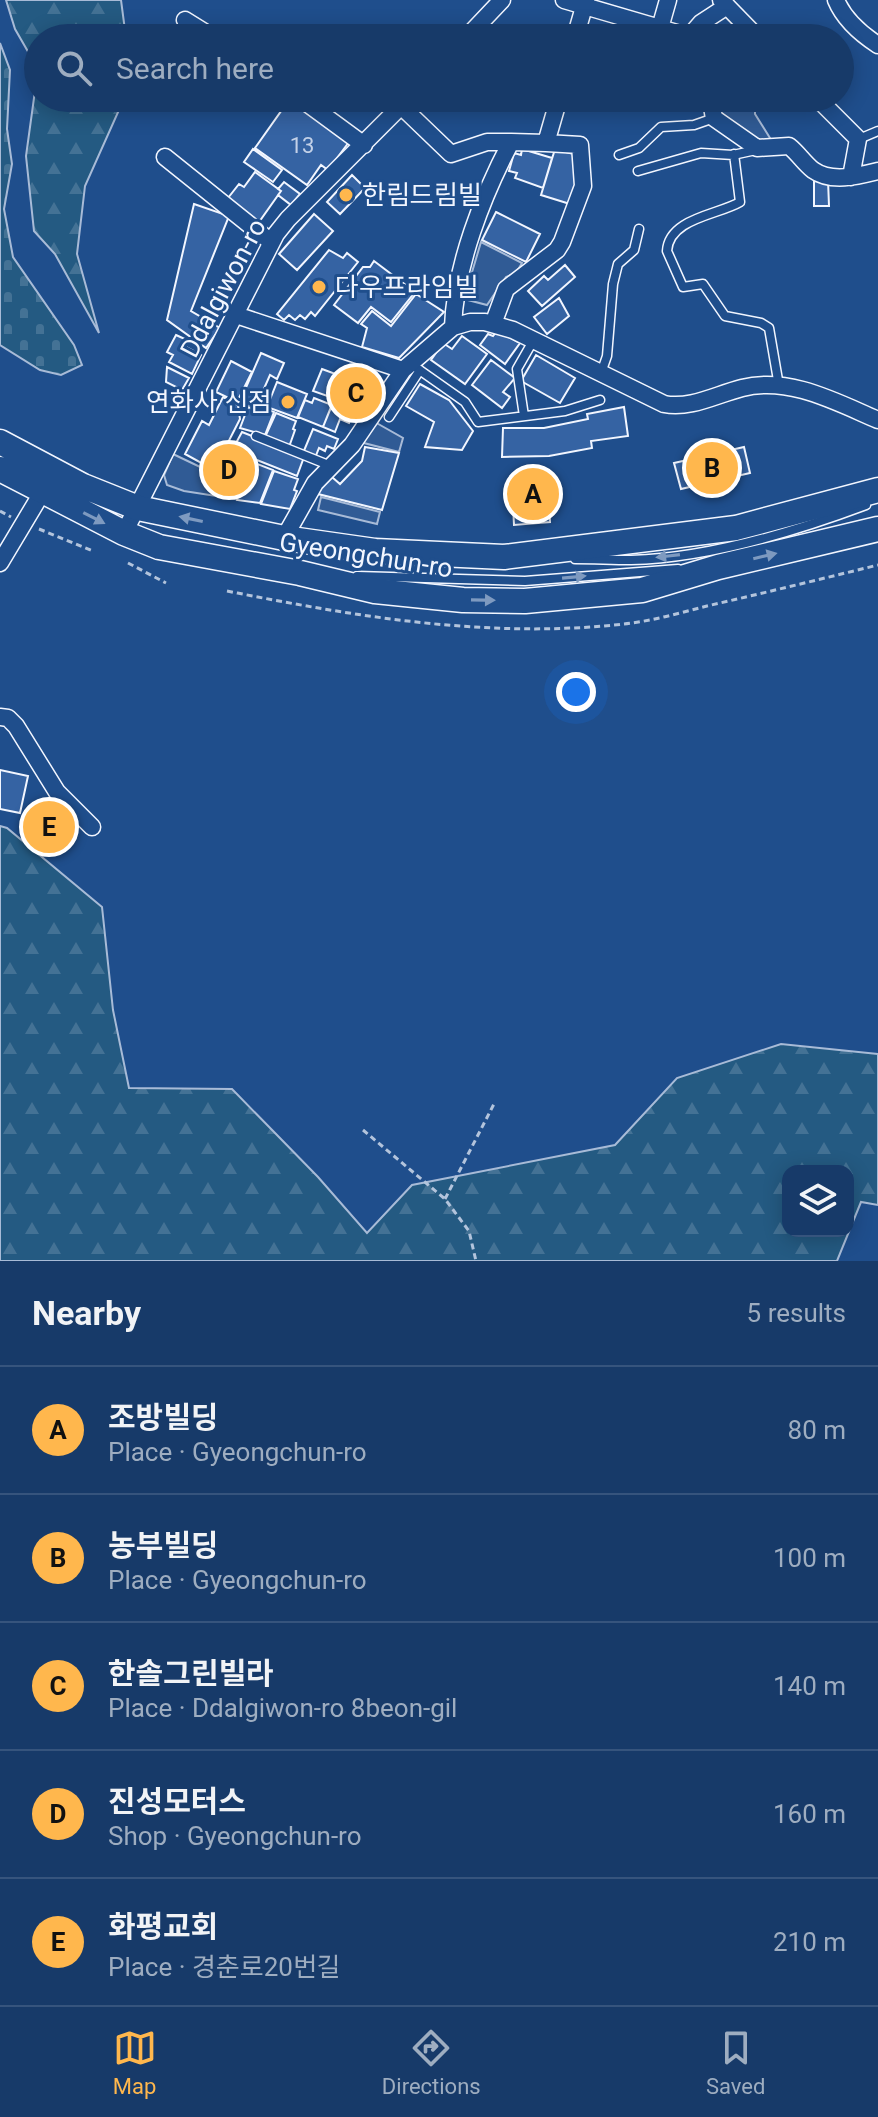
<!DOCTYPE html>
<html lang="en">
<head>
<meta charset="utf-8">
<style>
  body { margin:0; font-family:Roboto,"Noto Sans KR",sans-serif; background:#20416f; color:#f1f3f6 }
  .controls { position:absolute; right:24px; bottom:24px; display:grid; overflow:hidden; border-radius:16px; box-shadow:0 4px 20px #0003 }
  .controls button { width:72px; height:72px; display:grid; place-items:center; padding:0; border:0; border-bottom:2px solid #36547d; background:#173a69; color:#f1f3f6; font:40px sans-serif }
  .you { position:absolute; left:576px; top:692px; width:28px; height:28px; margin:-20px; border:6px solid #fff; border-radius:50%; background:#1a73e8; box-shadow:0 0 0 12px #1a73e833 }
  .badge { display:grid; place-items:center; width:52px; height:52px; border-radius:50%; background:#ffb74d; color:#111; font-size:26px; font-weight:700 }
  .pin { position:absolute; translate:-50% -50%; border:4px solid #fff; box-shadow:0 2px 8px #0006 }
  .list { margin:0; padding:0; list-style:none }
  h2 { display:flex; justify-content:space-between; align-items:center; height:104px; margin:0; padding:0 32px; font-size:34px }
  h2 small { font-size:26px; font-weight:400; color:#9eadc0 }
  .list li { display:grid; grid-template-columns:52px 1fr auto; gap:24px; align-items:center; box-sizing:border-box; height:128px; padding:0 32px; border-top:2px solid #36547d }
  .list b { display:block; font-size:30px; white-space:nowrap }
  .list p { margin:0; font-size:26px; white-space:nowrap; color:#9eadc0 }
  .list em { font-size:26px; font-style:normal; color:#9eadc0 }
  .icon { flex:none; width:44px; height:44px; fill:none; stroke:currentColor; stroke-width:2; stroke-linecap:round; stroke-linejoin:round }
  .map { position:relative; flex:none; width:878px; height:1261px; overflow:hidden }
  .search { position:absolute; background:#173a69; box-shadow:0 4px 20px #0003; left:24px; right:24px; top:24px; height:88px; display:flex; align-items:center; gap:20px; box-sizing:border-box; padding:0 28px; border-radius:44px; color:#9eadc0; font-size:30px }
  .sheet { height:744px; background:#173a69 }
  nav { display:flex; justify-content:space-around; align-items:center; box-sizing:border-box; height:112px; border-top:2px solid #36547d; background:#173a69; font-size:22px; color:#9eadc0 }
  nav a { display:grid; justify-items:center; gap:4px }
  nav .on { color:#ffb74d }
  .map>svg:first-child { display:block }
  .forest { fill:url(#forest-firs); stroke:#a8bbd7; stroke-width:2; fill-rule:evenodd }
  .cemetery { fill:url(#cemetery-stones); stroke:#a8bbd7; stroke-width:2 }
  .parking { fill:#305b95; stroke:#a8bbd7; stroke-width:2 }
  .building { fill:#3563a3; stroke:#f2f6ff; stroke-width:2 }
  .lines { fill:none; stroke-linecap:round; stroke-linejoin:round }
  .lane-casing { stroke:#f2f6ff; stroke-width:11 }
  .street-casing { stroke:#f2f6ff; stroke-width:19 }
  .primary-casing { stroke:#f2f6ff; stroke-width:27 }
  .path { stroke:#b3c4dc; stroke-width:3; stroke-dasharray:6 4; stroke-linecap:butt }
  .lane { stroke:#1f4e8c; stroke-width:8 }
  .street { stroke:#1f4e8c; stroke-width:16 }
  .primary { stroke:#1f4e8c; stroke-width:24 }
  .oneway { fill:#7e9ac0 }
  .poi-dot { fill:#ffb74d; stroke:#1f4e8c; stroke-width:3 }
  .labels { text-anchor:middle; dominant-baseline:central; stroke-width:6; stroke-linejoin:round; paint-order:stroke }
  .number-label { font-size:22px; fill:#c3d1e8 }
  .poi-label { font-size:26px; fill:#f2f6ff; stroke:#1f4e8c; text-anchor:start }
  .street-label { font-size:26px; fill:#f2f6ff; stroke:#1f4e8c }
</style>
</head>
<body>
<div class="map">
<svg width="878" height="1261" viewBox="0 0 878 1261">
  <defs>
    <pattern id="forest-firs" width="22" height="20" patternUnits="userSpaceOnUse" patternTransform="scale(2)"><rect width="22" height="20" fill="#245a82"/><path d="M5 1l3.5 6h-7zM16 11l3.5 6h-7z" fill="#447295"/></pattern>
    <pattern id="cemetery-stones" width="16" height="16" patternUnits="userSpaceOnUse" patternTransform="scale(2)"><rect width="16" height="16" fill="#245a82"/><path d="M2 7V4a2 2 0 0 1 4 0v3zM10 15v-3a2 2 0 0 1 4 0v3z" fill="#447295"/></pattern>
  </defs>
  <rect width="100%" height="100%" fill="#1f4e8c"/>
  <path class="forest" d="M6 0H121L126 38H38V98H120L119 110 85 186 77 254 99 333 55 254 34 231 26 156 38 69 15 29Z
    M0 826 7 828 102 907 113 1010 129 1088 232 1089 318 1177 367 1233 412 1185 615 1145 677 1078 781 1044 878 1054V1205L861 1202 837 1261H0ZM788 1171H848V1231H788Z"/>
  <path class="cemetery" d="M0 43 10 70 7 129 12 164 4 209 13 257 74 345 82 365 61 375 40 370 0 345Z"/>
  <path class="parking" d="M721 98H755V114L770 138 764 143 756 141 718 116Z
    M481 242 522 263 516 273 506 277 487 305 464 299Z
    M373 421 403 438 399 452 360 442Z
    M173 454 240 486 235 499 184 491 167 485 164 475Z
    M321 497 380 512 377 524 318 510Z"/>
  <path class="building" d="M289 100 349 142 328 170 321 165 307 185 255 148Z
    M253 149 282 170 273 182 244 162Z
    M522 149 552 158 543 188 515 178 517 173 509 171 514 153 521 155Z
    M555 149 577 155 576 191 570 204 541 195Z
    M255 172 281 191 259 222 228 198 239 184 244 187Z
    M352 175 365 188 340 214 327 202Z
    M814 180H828L829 206H814Z
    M284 182 300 194 291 205 278 195 281 191 278 189Z
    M194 204 229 216 191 311 220 328 206 348 167 320Z
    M496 212 540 234 526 262 482 240Z
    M314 214 333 231 297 270 279 254Z
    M329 250 343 258 347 253 358 262 315 316 311 312 305 319 300 315 295 320 289 315 284 320 277 314Z
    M374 261 415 292 391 322 371 307 358 323 334 305 363 267H370Z
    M565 265 575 277 542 306 528 291 544 276 548 280Z
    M416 294 444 312 399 358 362 347 367 328 361 324 372 311 391 326Z
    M559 298 569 316 547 334 534 317Z
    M497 331 520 343 505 364 480 345 488 334 493 336Z
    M176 335 187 340 184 346 201 355 192 374 169 362 173 355 167 352Z
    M462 336 487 354 465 384 431 360 443 343 452 349Z
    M261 353 284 363 277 379 270 375 259 400 255 398 252 406 242 402 246 394 244 392Z
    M536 355 575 378 560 403 521 381Z
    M491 360 515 378 503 392 510 397 502 408 472 385Z
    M231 361 252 372 237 402 216 392Z
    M167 367 189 378 182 390 166 382Z
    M322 369 341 376 333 398 313 391Z
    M377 376 379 382 361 412 336 399 345 379Z
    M277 382 307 394 297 418 267 407Z
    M420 384 449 400 473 431 462 450 425 447 434 422 406 406Z
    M223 397 238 405 240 419 214 470 185 454 202 421 209 425Z
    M314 398 332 405 323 427 298 417 305 400 312 403Z
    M255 405 274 412 265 435 240 428 248 407 253 409Z
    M331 407 352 414 349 423 340 419 335 432 323 427Z
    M624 407 628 436 591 441 592 448 549 456 502 457 503 428H544L588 419 587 414Z
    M276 413 296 421 293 429 295 430 289 447 265 437Z
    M313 429 338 439 334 449 327 446 325 451 319 448 315 458 303 453Z
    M242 432 304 457 297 476 252 458 250 463 229 456Z
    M365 447 399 453 382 510 318 494 316 491 332 477 340 484 362 461Z
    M744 447 750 473 681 489 674 463Z
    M230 457 247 465 238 482 215 471 219 463Z
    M252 462 273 470 260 503 237 500 248 465 251 466Z
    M274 471 298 479 294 490 297 491 290 509 261 504Z
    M548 482 550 522 514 525 513 505 523 483Z
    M0 770 28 776 20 813 0 809Z
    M28 812 75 822 70 843 24 833Z"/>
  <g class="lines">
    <g class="lane-casing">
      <path id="lane" d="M859 139 878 131
        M734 154 740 202C718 215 669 218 667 251L683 287 703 284 725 316 761 323 769 328 779 386
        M619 155 639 148 661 127 694 125 714 118
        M638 171 701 153 733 155 756 150
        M411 364 465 402 478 422 565 411 600 400
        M601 373 607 356 613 284 618 264 634 250 639 229
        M524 416 517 369 533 341
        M389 417 420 370
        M256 436 331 466
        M575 559C594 559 612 560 631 560 708 558 794 532 866 505
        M357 576 525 581 678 569"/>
    </g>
    <g class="street-casing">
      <path id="street" d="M564 0 694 38
        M721 0 758 38
        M836 0C844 19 861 34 878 45
        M185 20 214 38
        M660 28 668 0
        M689 37 701 23 727 6
        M466 38 502 0
        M575 38 586 0
        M300 98 364 145
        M715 98 712 107 714 118 757 148 789 146C798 153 804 163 813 170 831 183 858 176 878 171
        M817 98 858 139 851 177
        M401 106 451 154 487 142H511
        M165 157 271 242
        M236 315 403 370 453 327 470 322H485L513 330 664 404C691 409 715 395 742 388 789 376 836 402 878 420
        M493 324 506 289 557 250 562 242 583 186 580 145 546 143
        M453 327C455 266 483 195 511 142L546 143 559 98
        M124 533 276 234 288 219 409 98
        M284 538 315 483 352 445 403 370
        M0 563 43 491
        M0 717 8 718 16 726 57 792 92 827"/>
    </g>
    <g class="primary-casing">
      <path id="primary" d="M0 442 83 486 138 508 284 538 375 551 504 557 736 528 878 490
        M0 469 124 533 159 547 300 573 375 591 463 600 525 601 642 590 718 567 878 529"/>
    </g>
    <path class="path" d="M0 511 11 517
      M39 529 93 551
      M128 563 166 583
      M227 591C358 617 490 639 624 624 652 621 680 613 707 606 764 593 821 579 878 565
      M363 1130 445 1199 469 1231 476 1261
      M445 1199 495 1102"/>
    <use href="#lane" class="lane"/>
    <use href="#street" class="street"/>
    <use href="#primary" class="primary"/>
  </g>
  <defs><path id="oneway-solid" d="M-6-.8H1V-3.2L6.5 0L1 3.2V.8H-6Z" transform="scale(2)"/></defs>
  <g class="oneway">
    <use href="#oneway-solid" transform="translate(94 518) rotate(27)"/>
    <use href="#oneway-solid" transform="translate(191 519) rotate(-168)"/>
    <use href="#oneway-solid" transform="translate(668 556) rotate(173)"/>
    <use href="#oneway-solid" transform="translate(765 556) rotate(-13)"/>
    <use href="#oneway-solid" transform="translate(574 577) rotate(-5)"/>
    <use href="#oneway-solid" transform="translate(483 600) rotate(1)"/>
  </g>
  <g class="poi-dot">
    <circle cx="346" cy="195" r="8"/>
    <circle cx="319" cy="287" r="8"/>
    <circle cx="288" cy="402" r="8"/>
  </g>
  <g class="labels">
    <g class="number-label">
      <text x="302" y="145">13</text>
    </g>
    <g class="poi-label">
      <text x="362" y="195">한림드림빌</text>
      <text x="335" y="287">다우프라임빌</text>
      <text x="272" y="402" text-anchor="end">연화사 신점</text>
    </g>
    <g class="street-label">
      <text transform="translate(223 288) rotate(-62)">Ddalgiwon-ro</text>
      <text transform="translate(366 555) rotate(9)">Gyeongchun-ro</text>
    </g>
  </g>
</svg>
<div class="controls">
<button><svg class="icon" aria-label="layers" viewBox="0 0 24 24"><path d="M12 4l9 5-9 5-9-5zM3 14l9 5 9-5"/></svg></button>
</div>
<div class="you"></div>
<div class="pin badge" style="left:533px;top:494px">A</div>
<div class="pin badge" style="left:712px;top:468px">B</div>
<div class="pin badge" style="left:356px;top:393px">C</div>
<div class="pin badge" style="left:229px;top:470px">D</div>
<div class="pin badge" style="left:49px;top:827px">E</div>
<div class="search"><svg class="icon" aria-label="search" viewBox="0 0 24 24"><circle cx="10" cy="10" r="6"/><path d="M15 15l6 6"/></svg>Search here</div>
</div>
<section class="sheet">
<h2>Nearby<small>5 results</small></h2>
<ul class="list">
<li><span class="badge">A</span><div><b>조방빌딩</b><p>Place · Gyeongchun-ro</p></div><em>80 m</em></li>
<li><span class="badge">B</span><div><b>농부빌딩</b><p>Place · Gyeongchun-ro</p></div><em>100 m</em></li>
<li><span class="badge">C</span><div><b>한솔그린빌라</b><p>Place · Ddalgiwon-ro 8beon-gil</p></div><em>140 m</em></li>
<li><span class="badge">D</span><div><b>진성모터스</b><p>Shop · Gyeongchun-ro</p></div><em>160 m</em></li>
<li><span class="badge">E</span><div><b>화평교회</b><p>Place · 경춘로20번길</p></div><em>210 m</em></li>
</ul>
</section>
<nav>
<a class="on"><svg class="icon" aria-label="map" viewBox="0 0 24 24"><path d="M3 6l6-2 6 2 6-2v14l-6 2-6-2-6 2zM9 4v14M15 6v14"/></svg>Map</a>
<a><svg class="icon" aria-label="directions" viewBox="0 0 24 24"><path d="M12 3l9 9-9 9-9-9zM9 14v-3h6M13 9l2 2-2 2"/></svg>Directions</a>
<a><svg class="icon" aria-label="saved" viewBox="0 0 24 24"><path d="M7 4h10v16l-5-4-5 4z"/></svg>Saved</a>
</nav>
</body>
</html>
